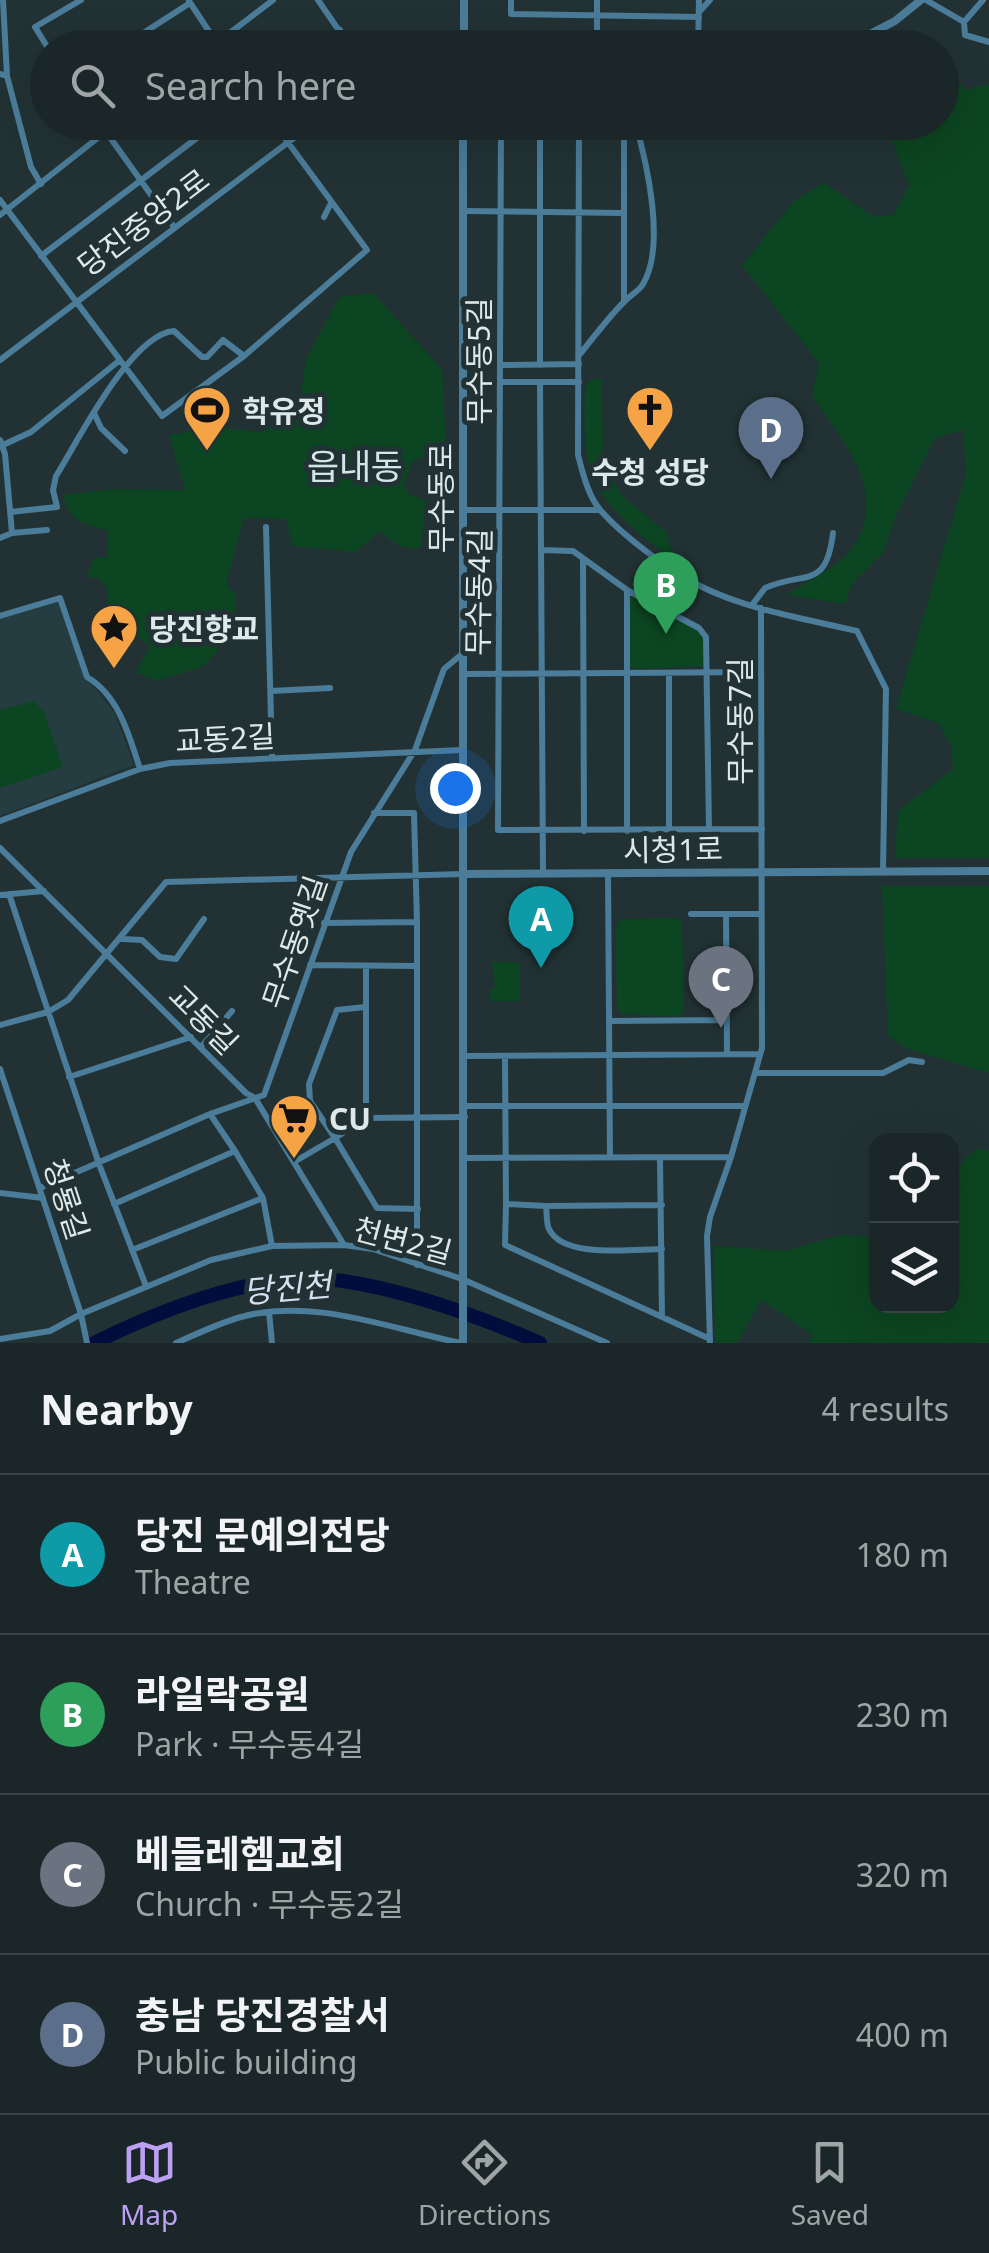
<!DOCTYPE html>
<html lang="en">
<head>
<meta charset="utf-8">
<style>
  body { margin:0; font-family:"Noto Sans","Noto Sans KR",sans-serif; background:#232e2f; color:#f1f3f6 }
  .controls { position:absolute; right:30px; bottom:30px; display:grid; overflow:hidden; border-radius:20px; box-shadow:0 10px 40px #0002 }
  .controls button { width:90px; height:90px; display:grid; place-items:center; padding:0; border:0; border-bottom:2px solid #384344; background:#1a2627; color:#f1f3f6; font:50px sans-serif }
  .you { position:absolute; left:455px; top:788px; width:35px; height:35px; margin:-25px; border:8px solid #fff; border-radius:50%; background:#1a73e8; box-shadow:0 0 0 15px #1a73e833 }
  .badge { display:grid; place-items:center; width:65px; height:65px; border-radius:50%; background:#bca0f2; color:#fff; font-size:32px; font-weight:700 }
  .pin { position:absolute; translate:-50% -82px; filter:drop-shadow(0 2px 5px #0008) }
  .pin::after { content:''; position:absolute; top:52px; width:35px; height:30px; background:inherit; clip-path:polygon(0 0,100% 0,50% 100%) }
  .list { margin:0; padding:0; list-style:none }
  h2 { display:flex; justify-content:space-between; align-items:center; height:130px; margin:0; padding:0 40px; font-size:42px }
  h2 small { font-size:32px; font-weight:400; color:#9fa5a7 }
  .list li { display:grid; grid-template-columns:65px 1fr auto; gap:30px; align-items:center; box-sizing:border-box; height:160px; padding:0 40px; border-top:2px solid #384344 }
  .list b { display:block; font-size:38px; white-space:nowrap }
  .list p { margin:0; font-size:32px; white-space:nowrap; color:#9fa5a7 }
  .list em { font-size:32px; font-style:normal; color:#9fa5a7 }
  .icon { flex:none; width:55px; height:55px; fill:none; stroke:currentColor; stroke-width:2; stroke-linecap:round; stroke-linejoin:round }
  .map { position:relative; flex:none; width:989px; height:1343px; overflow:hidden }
  .search { position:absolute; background:#1a2627; box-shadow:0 10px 40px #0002; left:30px; right:30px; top:30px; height:110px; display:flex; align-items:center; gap:25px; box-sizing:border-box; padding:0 35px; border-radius:55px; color:#9fa5a7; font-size:38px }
  .sheet { height:770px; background:#1a2627 }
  nav { display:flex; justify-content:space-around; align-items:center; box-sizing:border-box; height:140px; border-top:2px solid #384344; background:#1a2627; font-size:28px; color:#9fa5a7 }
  nav a { display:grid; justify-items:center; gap:5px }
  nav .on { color:#bca0f2 }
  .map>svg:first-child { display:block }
  .built { fill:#253d41 }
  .green { fill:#0c4521 }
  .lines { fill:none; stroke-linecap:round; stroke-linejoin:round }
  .river { stroke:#000d3d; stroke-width:14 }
  .minor { stroke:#4b7c99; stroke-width:6 }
  .tertiary { stroke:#4b7c99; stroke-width:8 }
  .labels { text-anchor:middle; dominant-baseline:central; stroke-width:10; stroke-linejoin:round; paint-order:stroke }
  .street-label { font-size:30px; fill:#dee8e9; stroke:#223234 }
  .poi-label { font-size:30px; font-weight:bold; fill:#dee8e9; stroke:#223234; text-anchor:start }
  .water-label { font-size:32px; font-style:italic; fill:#d7e0f1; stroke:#223234 }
  .quarter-label { font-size:35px; fill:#d2e5e8; stroke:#223234 }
</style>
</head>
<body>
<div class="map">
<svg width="989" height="1343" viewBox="0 0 989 1343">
  <rect width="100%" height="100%" fill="#223234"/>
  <path class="built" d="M59 601 85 677 114 712 134 765 0 816V619Z"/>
  <path class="green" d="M942 51 964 90 989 84V858H895L898 811 953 769 951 746 938 723 896 709 966 474 963 430 935 438 896 516 883 553 852 584 845 604 787 595C804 583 841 565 851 550 891 494 844 442 812 396L819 363 742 265 794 201 824 183 874 217 893 215 909 185 885 123 942 122Z
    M373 293 442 369 446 445 412 462 404 484 409 494 426 500 421 548C403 550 393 543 380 531L356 552 292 546 286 519 244 518 226 583 236 596 234 631 220 643 218 651 202 667 156 681 136 672 150 646 107 613 108 589 98 578 87 577 94 558 107 557 108 531C81 522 71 524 63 495L111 489 185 490 169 435 218 427 261 432 298 411 306 360 339 297Z
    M592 379H602L603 465 622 496 667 533 673 559C637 532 590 499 586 450 584 429 585 407 585 386Z
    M630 595 698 629 704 638 705 666 634 669 630 666Z
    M34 701 44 712 63 767 0 788V710Z
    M882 886H989V1073L908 1049 888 1036Z
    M677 918 682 923 684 1011 678 1017 621 1014 617 1007 616 927 621 919Z
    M492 962H520V1001H490L491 989 495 987Z
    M979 1148 989 1151V1343H808L812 1334 761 1300 737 1343H715L714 1246 785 1251 840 1235 876 1237V1306H952V1181L965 1158Z"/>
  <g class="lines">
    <path class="river" d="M94 1343C163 1309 265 1268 343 1281 410 1291 478 1316 540 1343"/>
    <path class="minor" d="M3 0 7 76
      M318 0 351 48
      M511 0V14L699 17
      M926 0 964 22 983 0
      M189 1 220 48
      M700 11 710 0
      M964 22 965 35 989 42
      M48 48 35 27 81 0
      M120 48 190 3
      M210 48 273 0
      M318 48 340 30
      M597 48V0
      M698 48 699 0
      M0 74 7 76 31 167 41 184
      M99 122 174 227
      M501 122 498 830 762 829
      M540 122V365
      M579 122 578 455C583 474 588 496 601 511 624 537 670 571 700 586 748 610 806 619 857 631L886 689 883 872
      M0 200 162 416 244 356 367 250 273 122
      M463 211 623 213
      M0 215 118 122
      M324 217 331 203
      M41 256 218 122
      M624 301V122
      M580 354C595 336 609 316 626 300 631 295 640 290 643 284 666 246 647 163 635 122
      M0 360 315 122
      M501 365 579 364
      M501 382H579
      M540 383 543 873
      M94 413 101 428 125 451
      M0 440 5 454 12 533 0 538
      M3 445 31 432 120 360
      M463 510H600
      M10 512 57 507 53 490 56 476C78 441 131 334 174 331L202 357H207L223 340 244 356
      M266 527 272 758
      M12 533 47 530
      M542 550 573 551 627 590 699 628 706 637 709 829
      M583 559 584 831
      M627 590V831
      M752 605 765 588C805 570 826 591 833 533
      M0 616 60 598 87 677C119 696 129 735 140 769
      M669 673V830
      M463 674 761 672
      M271 691 330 688
      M374 813H414L417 922V1265
      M0 821 140 769 170 763 462 750
      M0 848 246 1093 255 1098 344 1245
      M608 873 610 1158
      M9 894 99 1164 146 1286
      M0 895 44 891
      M691 914H761
      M726 914 727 1054
      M324 923 417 922
      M122 939 142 940 160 957 176 959 204 919
      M310 965 417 966
      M609 1021 727 1020
      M0 1025 48 1012 68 1000 166 882 463 874
      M201 1047 232 1011
      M464 1056 760 1054
      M505 1056 506 1204
      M0 1069 81 1314 87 1343
      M755 1073H883L909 1060 922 1062
      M69 1077 191 1037
      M465 1106H745
      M366 1118V966
      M464 1158 731 1157
      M660 1158 662 1317
      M294 1162 335 1138 310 1101 309 1084 337 1010 365 1007
      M40 1188 210 1114 264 1095 351 852 415 750 444 669 462 654
      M0 1193 43 1198
      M114 1204 235 1151 210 1114
      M546 1206 662 1205
      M418 1209 377 1208 335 1138 366 1118 465 1117
      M272 1246 344 1245 373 1249 462 1279 607 1343
      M662 1249C633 1249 563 1259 549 1229 546 1223 547 1212 546 1206L506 1204 505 1245 710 1339
      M132 1250 263 1198 235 1151
      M269 1312 272 1343
      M0 1339 50 1331 81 1314 211 1260 272 1246 263 1198
      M176 1343C197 1334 219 1323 241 1317 313 1297 391 1329 461 1343
      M710 1343 707 1236 710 1217 731 1157 762 1048 761 608"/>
    <path class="tertiary" d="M464 48V0
      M843 48 895 21 921 0
      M463 874 989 871
      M463 1343V122"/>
  </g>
  <defs>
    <g id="stadium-pin" transform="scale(2.5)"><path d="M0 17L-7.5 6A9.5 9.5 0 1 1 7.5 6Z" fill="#f5a345" stroke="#223234"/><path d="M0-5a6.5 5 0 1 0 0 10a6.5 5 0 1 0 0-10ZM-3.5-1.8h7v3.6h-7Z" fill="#111"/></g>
    <g id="church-pin" transform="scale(2.5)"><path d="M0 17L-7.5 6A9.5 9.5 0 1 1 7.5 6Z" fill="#f5a345" stroke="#223234"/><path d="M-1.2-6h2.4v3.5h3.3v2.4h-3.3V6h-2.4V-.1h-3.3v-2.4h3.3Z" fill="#111"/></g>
    <g id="sight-pin" transform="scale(2.5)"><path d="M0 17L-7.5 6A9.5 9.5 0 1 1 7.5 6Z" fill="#f5a345" stroke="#223234"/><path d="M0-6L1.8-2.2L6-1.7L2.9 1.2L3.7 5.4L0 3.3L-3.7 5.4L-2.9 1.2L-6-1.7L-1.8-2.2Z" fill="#111"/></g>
    <g id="supermarket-pin" transform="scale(2.5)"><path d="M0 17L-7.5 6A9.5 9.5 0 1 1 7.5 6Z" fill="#f5a345" stroke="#223234"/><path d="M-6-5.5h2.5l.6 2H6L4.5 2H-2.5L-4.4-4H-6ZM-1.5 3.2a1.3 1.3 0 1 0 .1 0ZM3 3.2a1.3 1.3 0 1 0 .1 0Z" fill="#111"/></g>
  </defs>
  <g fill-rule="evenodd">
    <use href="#stadium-pin" x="207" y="410"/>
    <use href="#church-pin" x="650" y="410"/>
    <use href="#sight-pin" x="114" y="628"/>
    <use href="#supermarket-pin" x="294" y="1118"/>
  </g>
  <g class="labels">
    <g class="street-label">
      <text transform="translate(143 222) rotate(-37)">당진중앙2로</text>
      <text transform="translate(478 361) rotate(-90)">무수동5길</text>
      <text transform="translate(440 498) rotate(-90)">무수동로</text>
      <text transform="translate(478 592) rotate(-89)">무수동4길</text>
      <text transform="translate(739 721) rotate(-90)">무수동7길</text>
      <text transform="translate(225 738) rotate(-3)">교동2길</text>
      <text transform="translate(673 849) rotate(-1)">시청1로</text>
      <text transform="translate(294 942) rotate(-71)">무수동옛길</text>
      <text transform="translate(204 1019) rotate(45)">교동길</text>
      <text transform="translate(67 1199) rotate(72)">청룡길</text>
      <text transform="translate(403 1240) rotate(15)">천변2길</text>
    </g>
    <g class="poi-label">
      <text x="242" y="410">학유정</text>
      <text x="650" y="471" text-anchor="middle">수청 성당</text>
      <text x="149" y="628">당진향교</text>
      <text x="329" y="1118">CU</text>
    </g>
    <g class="water-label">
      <text transform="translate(287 1287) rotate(-5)">당진천</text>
    </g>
    <g class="quarter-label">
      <text x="355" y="465">읍내동</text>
    </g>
  </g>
</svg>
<div class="controls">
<button><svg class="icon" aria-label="locate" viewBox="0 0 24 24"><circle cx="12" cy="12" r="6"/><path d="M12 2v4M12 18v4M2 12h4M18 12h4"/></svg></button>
<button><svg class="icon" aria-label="layers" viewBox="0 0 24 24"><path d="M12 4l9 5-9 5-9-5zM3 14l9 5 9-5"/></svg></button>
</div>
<div class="you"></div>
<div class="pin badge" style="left:541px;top:968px;background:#0f9aa8">A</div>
<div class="pin badge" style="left:666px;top:634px;background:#2e9e5b">B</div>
<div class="pin badge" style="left:721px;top:1028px;background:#6b7280">C</div>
<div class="pin badge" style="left:771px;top:479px;background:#5c6f8a">D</div>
<div class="search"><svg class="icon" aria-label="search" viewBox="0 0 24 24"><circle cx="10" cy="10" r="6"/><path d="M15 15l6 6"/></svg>Search here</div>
</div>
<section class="sheet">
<h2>Nearby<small>4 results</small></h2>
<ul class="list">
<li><span class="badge" style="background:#0f9aa8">A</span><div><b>당진 문예의전당</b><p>Theatre</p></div><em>180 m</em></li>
<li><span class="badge" style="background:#2e9e5b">B</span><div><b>라일락공원</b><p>Park · 무수동4길</p></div><em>230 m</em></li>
<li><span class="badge" style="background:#6b7280">C</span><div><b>베들레헴교회</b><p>Church · 무수동2길</p></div><em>320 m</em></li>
<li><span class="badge" style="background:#5c6f8a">D</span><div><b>충남 당진경찰서</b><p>Public building</p></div><em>400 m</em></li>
</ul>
</section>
<nav>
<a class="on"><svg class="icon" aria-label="map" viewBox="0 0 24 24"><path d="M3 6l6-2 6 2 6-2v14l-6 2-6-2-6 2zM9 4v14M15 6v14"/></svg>Map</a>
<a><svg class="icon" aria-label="directions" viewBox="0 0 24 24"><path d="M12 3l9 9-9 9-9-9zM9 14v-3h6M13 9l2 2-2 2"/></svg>Directions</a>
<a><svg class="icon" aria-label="saved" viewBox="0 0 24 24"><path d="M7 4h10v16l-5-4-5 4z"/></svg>Saved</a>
</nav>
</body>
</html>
